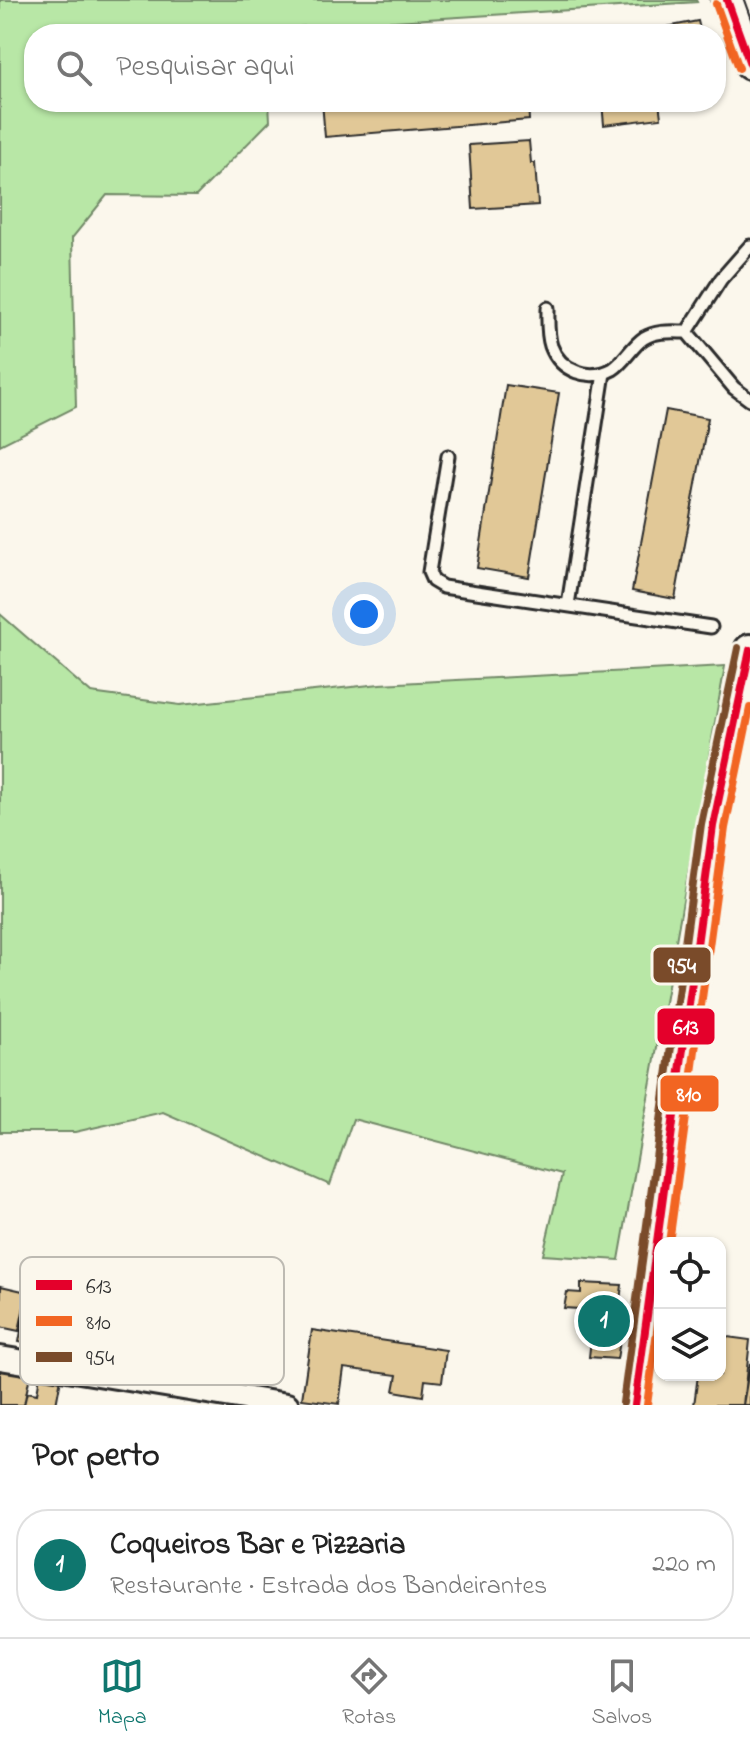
<!DOCTYPE html>
<html lang="pt">
<head>
<meta charset="utf-8">
<style>
  body { margin:0; font-family:"Indie Flower",sans-serif; background:#f6f6f6; color:#222 }
  .controls { position:absolute; right:24px; bottom:24px; display:grid; overflow:hidden; border-radius:16px; box-shadow:0 2px 6px #0004 }
  .controls button { width:72px; height:72px; display:grid; place-items:center; padding:0; border:0; border-bottom:2px solid #e0e0e0; background:#fff; color:#222; font:40px sans-serif }
  .you { position:absolute; left:364px; top:614px; width:28px; height:28px; margin:-20px; border:6px solid #fff; border-radius:50%; background:#1a73e8; box-shadow:0 0 0 12px #1a73e833 }
  .badge { display:grid; place-items:center; width:52px; height:52px; border-radius:50%; background:#0f766e; color:#fff; font-size:26px; font-weight:700 }
  .pin { position:absolute; translate:-50% -50%; border:4px solid #fff; box-shadow:0 2px 8px #0006 }
  .list { margin:0; padding:0; list-style:none }
  h2 { display:flex; justify-content:space-between; align-items:center; height:104px; margin:0; padding:0 32px; font-size:34px }
  h2 small { font-size:26px; font-weight:400; color:#767676 }
  .list li { display:grid; grid-template-columns:52px 1fr auto; gap:24px; align-items:center; box-sizing:border-box; height:112px; margin:0 16px 16px; padding:0 16px; border:2px solid #e0e0e0; border-radius:32px }
  .list b { display:block; font-size:30px; white-space:nowrap }
  .list p { margin:0; font-size:26px; white-space:nowrap; color:#767676 }
  .list em { font-size:26px; font-style:normal; color:#767676 }
  .icon { flex:none; width:44px; height:44px; fill:none; stroke:currentColor; stroke-width:2; stroke-linecap:round; stroke-linejoin:round }
  .map { position:relative; flex:none; width:750px; height:1405px; overflow:hidden }
  .search { position:absolute; background:#fff; box-shadow:0 2px 6px #0004; left:24px; right:24px; top:24px; height:88px; display:flex; align-items:center; gap:20px; box-sizing:border-box; padding:0 28px; border-radius:32px; color:#767676; font-size:30px }
  .sheet { height:232px; background:#fff }
  nav { display:flex; justify-content:space-around; align-items:center; box-sizing:border-box; height:112px; border-top:2px solid #e0e0e0; background:#fff; font-size:22px; color:#767676 }
  nav a { display:grid; justify-items:center; gap:4px }
  nav .on { color:#0f766e }
  .map>svg:first-child { display:block }
  .green { fill:#b8e7a6; stroke:#728968; stroke-width:2 }
  .building { fill:#e1c897; stroke:#2b2b2b; stroke-width:2 }
  .lines { fill:none; stroke-linecap:round; stroke-linejoin:round }
  .lane-casing { stroke:#2b2b2b; stroke-width:17 }
  .street-casing { stroke:#2b2b2b; stroke-width:28 }
  .secondary-casing { stroke:#2b2b2b; stroke-width:36 }
  .lane { stroke:#fbf7ec; stroke-width:11 }
  .street { stroke:#fbf7ec; stroke-width:22 }
  .secondary { stroke:#fbf7ec; stroke-width:30 }
  .bus-1-casing { stroke:#fbf7ec; stroke-width:14 }
  .bus-2-casing { stroke:#fbf7ec; stroke-width:14 }
  .bus-3-casing { stroke:#fbf7ec; stroke-width:14 }
  .bus-1 { stroke:#e4002b; stroke-width:8 }
  .bus-2 { stroke:#f26522; stroke-width:8 }
  .bus-3 { stroke:#7a4b2a; stroke-width:8 }
  .key { fill:#fbf7ec; stroke:#bdbab2; stroke-width:2 }
  .key-label { font-size:22px; fill:#2b2b2b }
  .line-badge { stroke:#fbf7ec; stroke-width:3 }
  .badge-label { font-size:22px; text-anchor:middle; font-weight:bold; fill:#fff }
</style>
</head>
<body>
<div class="map">
<svg width="750" height="1405" viewBox="0 0 750 1405">
  <rect width="100%" height="100%" fill="#fbf7ec"/>
  <filter id="ink" filterUnits="userSpaceOnUse"><feTurbulence type="fractalNoise" baseFrequency=".0125" numOctaves="2"/><feDisplacementMap in="SourceGraphic" scale="16" xChannelSelector="R" yChannelSelector="G"/><feConvolveMatrix kernelMatrix="1 2 1 2 8 2 1 2 1" color-interpolation-filters="sRGB"/></filter>
  <g filter="url(#ink)">
    <path class="green" d="M0 0H696L697 2 267 29 266 34H34V102H269L270 121 196 196 107 195 72 238 76 407 0 445Z
      M0 614 91 693 180 705 380 684 725 666 619 1260 543 1255 562 1174 353 1119 330 1185 163 1112 75 1132H0Z"/>
    <path class="building" d="M698 21 701 34H662L661 28Z
      M322 102H528L529 120 325 137Z
      M602 102H659L661 118 604 125Z
      M529 141 531 163H535L538 205 473 209 469 145Z
      M506 385 559 393 529 577 477 568Z
      M666 410 708 418 675 599 632 591Z
      M33 1265 64 1270 48 1348 19 1342Z
      M581 1283 622 1285 619 1309 625 1310 617 1359 589 1357 593 1322 578 1321 579 1309 564 1308 567 1292 581 1293Z
      M1 1286 27 1292 19 1331 0 1327Z
      M312 1330 446 1350 442 1382 425 1380 423 1396 394 1391 397 1375 344 1368 339 1404 302 1399Z
      M720 1336 750 1340 743 1405H694L698 1375H720Z
      M750 1364V1405H743Z
      M0 1369 30 1375 24 1405H0Z
      M40 1375 61 1378 56 1405H24L27 1392 37 1394Z"/>
    <g class="lines">
      <g class="lane-casing">
        <path id="lane" d="M548 308C548 320 547 334 551 346 560 371 589 382 613 369 625 361 632 346 644 338 657 330 673 332 687 332
          M687 332 721 279 750 246
          M687 332 734 388 750 400
          M448 456 429 572 433 581 443 587 711 627
          M568 605 604 373"/>
      </g>
      <g class="street-casing">
        <path id="street" d="M0 1358 287 1405"/>
      </g>
      <g class="secondary-casing">
        <path id="secondary" d="M727 0 750 64
          M635 1405 713 826 750 650"/>
      </g>
      <use href="#lane" class="lane"/>
      <use href="#street" class="street"/>
      <use href="#secondary" class="secondary"/>
      <g class="bus-1-casing">
        <path id="bus-1" d="M727 0 750 64
          M635 1405 713 826 750 650"/>
      </g>
      <g class="bus-2-casing">
        <path id="bus-2" d="M716 4 739 68
          M669 1243 725 828 750 708
          M647 1405 660 1309"/>
      </g>
      <g class="bus-3-casing">
        <path id="bus-3" d="M623 1403 701 824 738 648"/>
      </g>
      <use href="#bus-1" class="bus-1"/>
      <use href="#bus-2" class="bus-2"/>
      <use href="#bus-3" class="bus-3"/>
    </g>
  </g>
  <rect x="20" y="1257" width="264" height="128" rx="12" class="key"/>
  <rect x="36" y="1280" width="36" height="10" fill="#e4002b"/>
  <rect x="36" y="1316" width="36" height="10" fill="#f26522"/>
  <rect x="36" y="1352" width="36" height="10" fill="#7a4b2a"/>
  <g class="key-label">
    <text x="86" y="1293">613</text>
    <text x="86" y="1329">810</text>
    <text x="86" y="1365">954</text>
  </g>
  <g class="line-badge">
    <rect x="652" y="946" width="60" height="38" rx="8" fill="#7a4b2a"/>
    <rect x="656" y="1007" width="60" height="39" rx="8" fill="#e4002b"/>
    <rect x="659" y="1074" width="61" height="39" rx="8" fill="#f26522"/>
  </g>
  <g class="badge-label">
    <text x="682" y="973">954</text>
    <text x="686" y="1034">613</text>
    <text x="689" y="1101">810</text>
  </g>
</svg>
<div class="controls">
<button><svg class="icon" aria-label="locate" viewBox="0 0 24 24"><circle cx="12" cy="12" r="6"/><path d="M12 2v4M12 18v4M2 12h4M18 12h4"/></svg></button>
<button><svg class="icon" aria-label="layers" viewBox="0 0 24 24"><path d="M12 4l9 5-9 5-9-5zM3 14l9 5 9-5"/></svg></button>
</div>
<div class="you"></div>
<div class="pin badge" style="left:604px;top:1321px">1</div>
<div class="search"><svg class="icon" aria-label="search" viewBox="0 0 24 24"><circle cx="10" cy="10" r="6"/><path d="M15 15l6 6"/></svg>Pesquisar aqui</div>
</div>
<section class="sheet">
<h2>Por perto<small></small></h2>
<ul class="list">
<li><span class="badge">1</span><div><b>Coqueiros Bar e Pizzaria</b><p>Restaurante · Estrada dos Bandeirantes</p></div><em>220 m</em></li>
</ul>
</section>
<nav>
<a class="on"><svg class="icon" aria-label="map" viewBox="0 0 24 24"><path d="M3 6l6-2 6 2 6-2v14l-6 2-6-2-6 2zM9 4v14M15 6v14"/></svg>Mapa</a>
<a><svg class="icon" aria-label="directions" viewBox="0 0 24 24"><path d="M12 3l9 9-9 9-9-9zM9 14v-3h6M13 9l2 2-2 2"/></svg>Rotas</a>
<a><svg class="icon" aria-label="saved" viewBox="0 0 24 24"><path d="M7 4h10v16l-5-4-5 4z"/></svg>Salvos</a>
</nav>
</body>
</html>
